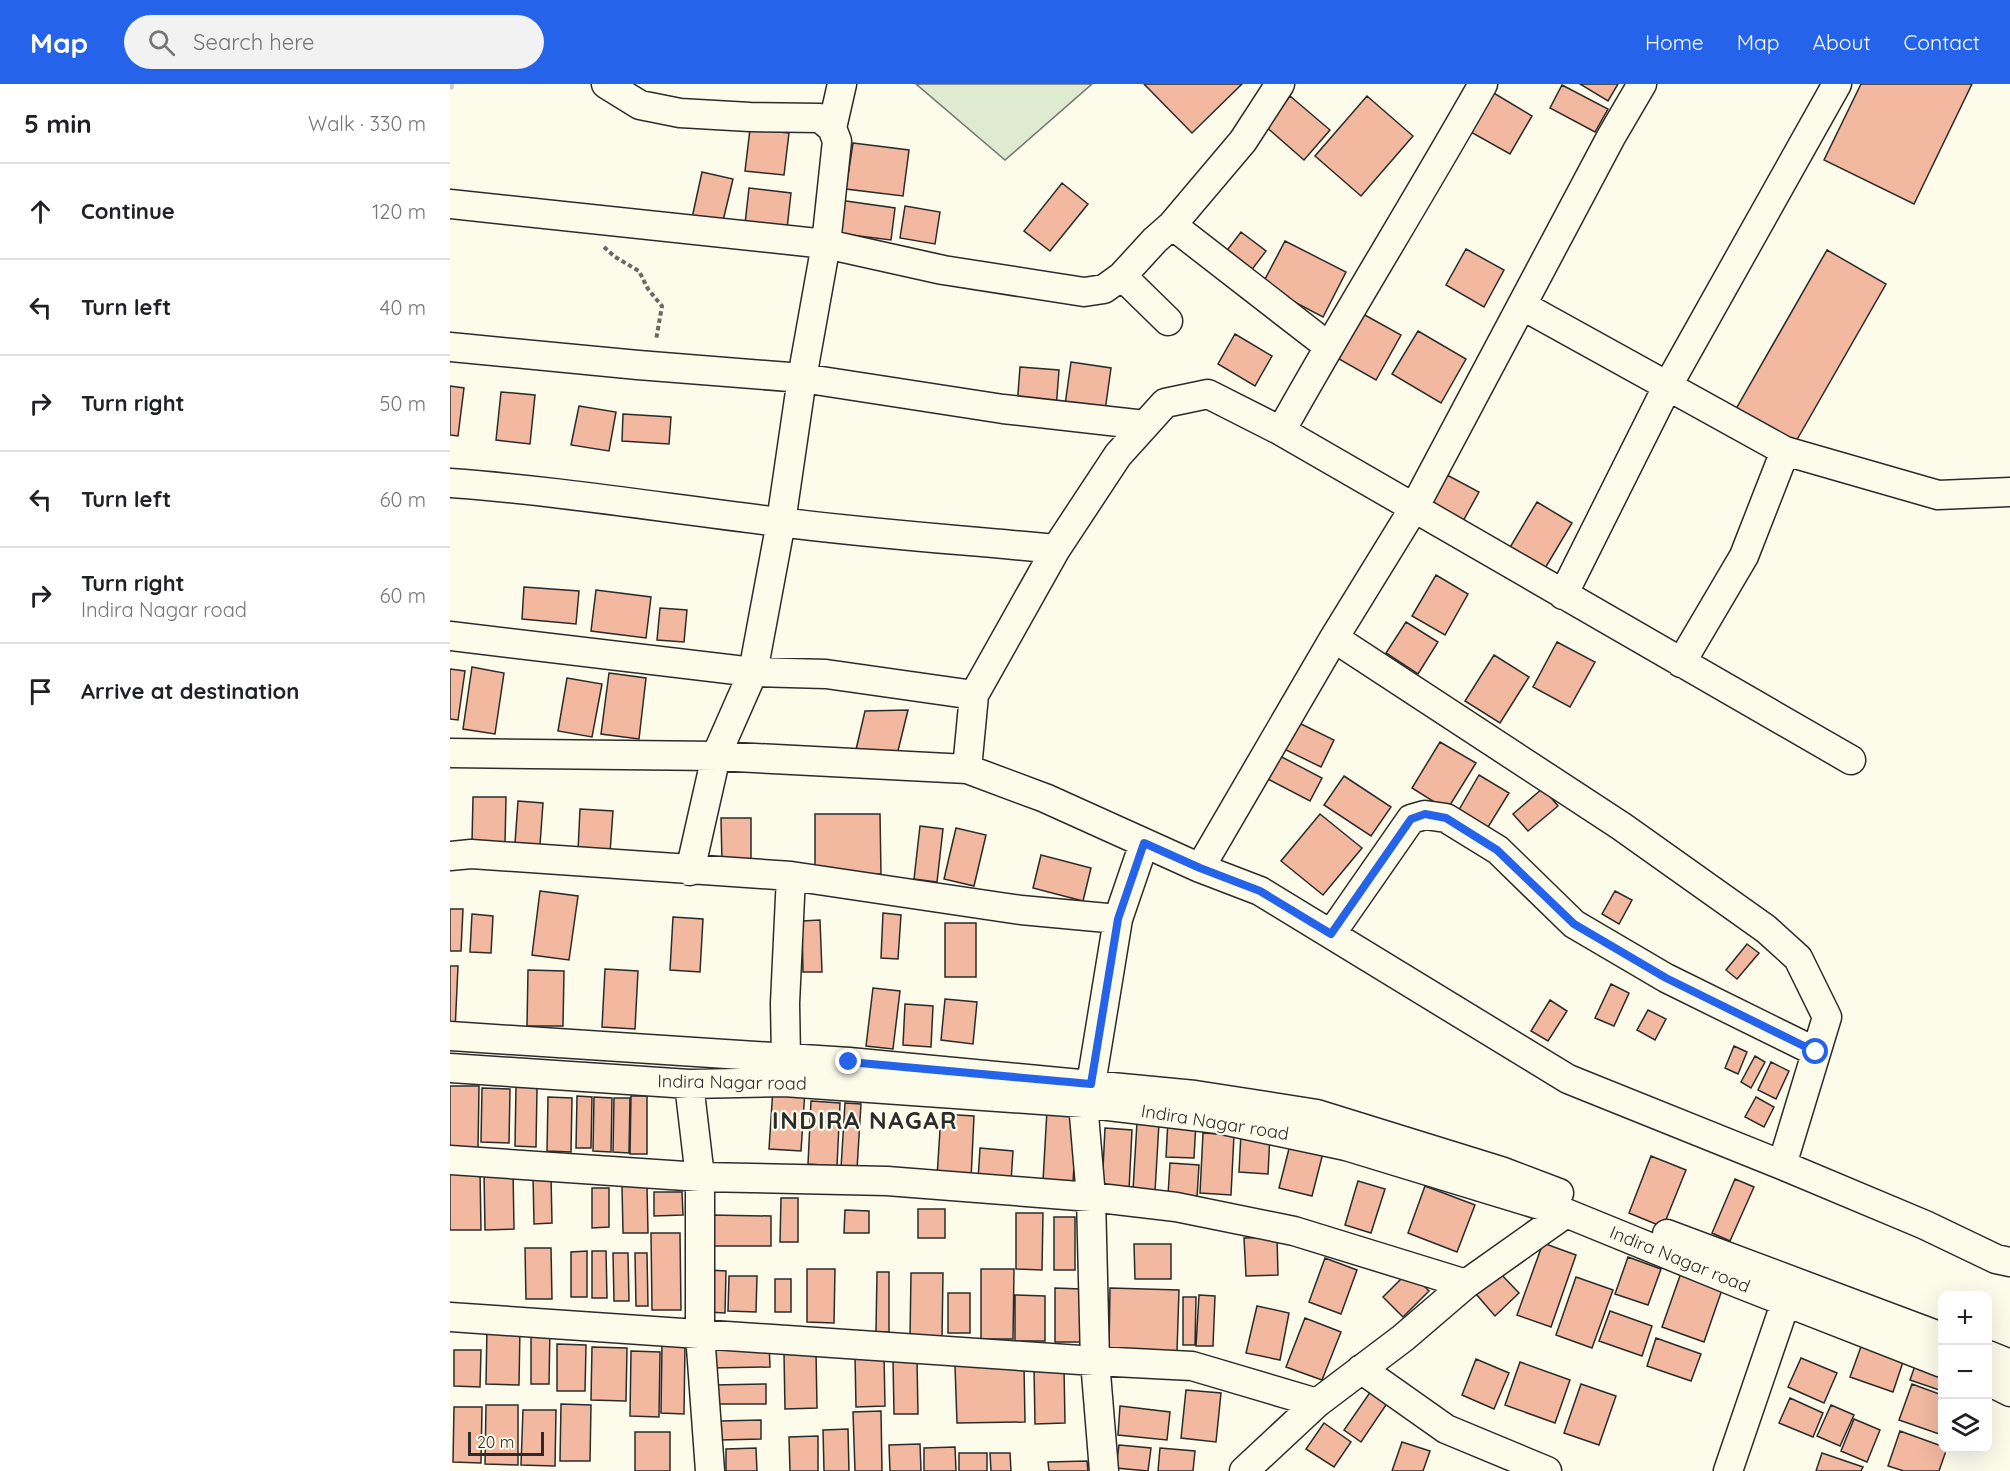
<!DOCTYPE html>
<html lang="en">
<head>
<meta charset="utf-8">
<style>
  body { margin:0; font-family:Quicksand,sans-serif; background:#f2f2f2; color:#202124 }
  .controls { position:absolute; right:18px; bottom:18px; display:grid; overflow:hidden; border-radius:12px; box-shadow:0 6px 24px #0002 }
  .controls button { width:54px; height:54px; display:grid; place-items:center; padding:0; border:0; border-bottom:2px solid #e0e0e0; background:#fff; color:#202124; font:30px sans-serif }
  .scale { position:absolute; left:18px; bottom:15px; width:76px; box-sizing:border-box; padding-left:6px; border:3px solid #2b2b2b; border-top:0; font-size:16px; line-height:21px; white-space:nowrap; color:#2b2b2b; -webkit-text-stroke:4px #fdfbea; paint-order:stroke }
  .stop { position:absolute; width:18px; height:18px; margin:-14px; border:4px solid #2563eb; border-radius:50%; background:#fff }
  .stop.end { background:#2563eb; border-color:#fff; box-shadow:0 2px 6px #0008 }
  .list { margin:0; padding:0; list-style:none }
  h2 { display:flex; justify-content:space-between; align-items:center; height:78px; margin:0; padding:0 24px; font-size:26px }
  h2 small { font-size:20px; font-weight:400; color:#757577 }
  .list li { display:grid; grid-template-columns:39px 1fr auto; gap:18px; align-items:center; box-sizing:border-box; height:96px; padding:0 24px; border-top:2px solid #e0e0e0 }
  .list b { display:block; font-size:22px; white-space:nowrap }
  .list p { margin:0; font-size:20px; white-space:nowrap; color:#757577 }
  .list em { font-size:20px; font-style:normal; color:#757577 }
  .icon { flex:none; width:33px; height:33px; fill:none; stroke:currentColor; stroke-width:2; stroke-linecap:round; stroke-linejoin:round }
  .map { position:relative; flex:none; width:1560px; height:1387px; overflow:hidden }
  header { display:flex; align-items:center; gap:36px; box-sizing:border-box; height:84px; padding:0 30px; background:#2563eb; color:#fff }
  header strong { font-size:28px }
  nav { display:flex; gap:33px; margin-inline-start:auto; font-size:21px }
  .search { width:420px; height:54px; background:#f2f2f2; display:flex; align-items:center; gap:15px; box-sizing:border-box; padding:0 21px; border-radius:33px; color:#757577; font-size:22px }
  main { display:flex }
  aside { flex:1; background:#fff }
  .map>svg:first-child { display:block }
  .green { fill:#deebd1; stroke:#74746e; stroke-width:1.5 }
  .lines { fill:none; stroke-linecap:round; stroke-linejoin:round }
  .stream { stroke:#c7d0d0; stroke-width:8 }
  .building { fill:#f2b8a0; stroke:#2b2b2b; stroke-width:1.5 }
  .minor-casing { stroke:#2b2b2b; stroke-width:31 }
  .path { stroke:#6a6964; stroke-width:4; stroke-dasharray:4.5 3; stroke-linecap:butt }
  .minor { stroke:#fdfbea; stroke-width:28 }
  .route { stroke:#2563eb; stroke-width:8 }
  .labels { text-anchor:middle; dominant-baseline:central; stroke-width:4.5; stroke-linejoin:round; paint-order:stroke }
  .street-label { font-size:18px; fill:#2b2b2b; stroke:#fdfbea }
  .district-label { font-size:24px; font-weight:bold; letter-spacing:1.5px; fill:#2b2b2b; stroke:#fdfbea }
</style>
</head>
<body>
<header>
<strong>Map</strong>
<div class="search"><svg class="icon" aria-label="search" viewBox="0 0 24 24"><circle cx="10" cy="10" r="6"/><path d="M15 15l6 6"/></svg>Search here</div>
<nav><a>Home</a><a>Map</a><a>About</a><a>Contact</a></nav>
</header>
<main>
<aside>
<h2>5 min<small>Walk · 330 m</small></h2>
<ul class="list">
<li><svg class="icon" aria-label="ahead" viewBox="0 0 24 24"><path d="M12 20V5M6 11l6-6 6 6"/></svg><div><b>Continue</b></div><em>120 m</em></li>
<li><svg class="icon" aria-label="left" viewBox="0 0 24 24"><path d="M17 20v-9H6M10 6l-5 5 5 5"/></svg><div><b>Turn left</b></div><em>40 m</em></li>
<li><svg class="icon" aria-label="right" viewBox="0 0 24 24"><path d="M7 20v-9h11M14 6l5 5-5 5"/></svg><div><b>Turn right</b></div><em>50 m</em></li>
<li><svg class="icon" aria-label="left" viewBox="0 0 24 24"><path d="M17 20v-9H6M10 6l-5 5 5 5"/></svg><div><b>Turn left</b></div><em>60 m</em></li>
<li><svg class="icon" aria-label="right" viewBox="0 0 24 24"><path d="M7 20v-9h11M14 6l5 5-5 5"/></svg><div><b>Turn right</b><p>Indira Nagar road</p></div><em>60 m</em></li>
<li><svg class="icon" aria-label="arrive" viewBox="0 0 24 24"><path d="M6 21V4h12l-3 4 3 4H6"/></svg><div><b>Arrive at destination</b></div></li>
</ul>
</aside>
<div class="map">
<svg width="1560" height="1387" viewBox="0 0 1560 1387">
  <rect width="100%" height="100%" fill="#fdfbea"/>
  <path class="green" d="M466 0H642L555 76Z"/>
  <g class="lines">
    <path class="stream" d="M0 2V0"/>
  </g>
  <path class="building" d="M694 0H792L742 49Z
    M1130 0H1168L1158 17Z
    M1411 0H1522L1464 120 1374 76Z
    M1112 1 1158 25 1145 48 1100 24Z
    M1042 8 1082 32 1060 70 1019 47Z
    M840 12 880 46 854 76 815 42Z
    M917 12 963 52 911 112 865 72Z
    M300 45 339 49 334 91 295 87Z
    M403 59 459 66 453 112 396 105Z
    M252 88 283 95 272 141 242 134Z
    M612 99 638 120 600 167 574 147Z
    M299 104 341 109 337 145 295 140Z
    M389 116 445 124 441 156 385 149Z
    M455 122 490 128 485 160 450 154Z
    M791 148 816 167 794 196 769 177Z
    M835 157 896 188 873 233 812 201Z
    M1016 165 1054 186 1034 223 996 201Z
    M1377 166 1436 200 1345 359 1286 325Z
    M913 230 951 251 926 296 889 275Z
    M968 247 1016 275 991 319 942 290Z
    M785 250 822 272 805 302 768 280Z
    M621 278 661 284 655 327 615 321Z
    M570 283 609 286 606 325 567 323Z
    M0 302 14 304 8 352 0 351Z
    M51 308 85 311 80 360 46 356Z
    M129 322 166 328 159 367 121 361Z
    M173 330 221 333 219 360 172 357Z
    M997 391 1029 408 1012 439 980 421Z
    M1087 418 1122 439 1094 486 1059 465Z
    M986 491 1018 510 995 551 962 532Z
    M74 503 129 507 126 540 72 535Z
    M146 506 201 513 196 554 141 547Z
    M210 524 237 526 234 558 207 556Z
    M956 538 988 558 968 590 936 569Z
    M1107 558 1145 578 1120 623 1083 603Z
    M1044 571 1079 593 1050 639 1015 617Z
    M22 583 54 589 45 650 13 645Z
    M0 585 15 587 8 636 0 635Z
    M159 589 196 594 189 655 151 650Z
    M117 594 152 600 142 653 108 647Z
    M458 626 445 679 405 670 415 627Z
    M847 638 884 656 871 683 834 665Z
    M990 658 1026 679 997 726 962 704Z
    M826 670 872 694 860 717 814 693Z
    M1029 691 1059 709 1035 748 1006 731Z
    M894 692 941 723 921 752 874 721Z
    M1093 704 1108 722 1078 747 1063 730Z
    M23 713H56L55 760 22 759Z
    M68 717 93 719 90 761 65 759Z
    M130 725 163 727 160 769 128 767Z
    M365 730H430L431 790H365Z
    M870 730 912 764 873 811 831 777Z
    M271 734H301V778L272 779Z
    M470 742 493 745 487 798 464 795Z
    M506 744 536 751 524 802 494 795Z
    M591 771 641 784 633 817 583 804Z
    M90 807 128 812 119 876 82 871Z
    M1165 807 1182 816 1169 840 1152 830Z
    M0 825H13L11 867H0Z
    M433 829 451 831 448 875 431 874Z
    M22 830 43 832 41 869 20 868Z
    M223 833 253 835 250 888 220 886Z
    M370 836 372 888H353L352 837Z
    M495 839H526V893H495Z
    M1297 860 1309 869 1287 895 1276 886Z
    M0 882H8L5 947H0Z
    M155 885 188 887 185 945 152 943Z
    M78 886 114 887 113 942H77Z
    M1161 900 1179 909 1164 942 1145 934Z
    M423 904 450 907 443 965 416 962Z
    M495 915 527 918 523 960 491 956Z
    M1100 916 1117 927 1098 957 1081 947Z
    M455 920 483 922 481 963 453 961Z
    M1198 926 1216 935 1205 956 1187 946Z
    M1284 962 1297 968 1288 990 1275 984Z
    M1305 972 1315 978 1301 1004 1291 998Z
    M1321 978 1339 987 1326 1015 1308 1006Z
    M0 1002H29L28 1064H0Z
    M66 1002 87 1003 86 1063 65 1062Z
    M32 1004 60 1005 59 1059 31 1058Z
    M323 1004 355 1006 351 1067 319 1065Z
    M127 1012 142 1013 141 1064H126Z
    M181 1012H197V1070H180Z
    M98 1013 122 1014 121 1068 97 1067Z
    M144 1013 162 1014 161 1068 143 1067Z
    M1306 1013 1324 1023 1314 1043 1295 1033Z
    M164 1014H180L179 1069 163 1068Z
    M361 1017 390 1019 387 1082 358 1080Z
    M395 1019 411 1020 407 1085 391 1084Z
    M597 1026 627 1028 623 1099 593 1097Z
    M491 1030 524 1032 521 1095 487 1093Z
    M718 1036 746 1038 744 1074 716 1073Z
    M687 1038 709 1039 705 1108 683 1106Z
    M655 1044 682 1046 679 1106 652 1105Z
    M753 1049 784 1051 781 1111 750 1109Z
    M791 1049 820 1051 818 1090 789 1088Z
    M841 1057 874 1065 862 1112 829 1104Z
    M530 1064 563 1067 561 1098 528 1096Z
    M1201 1072 1236 1086 1213 1143 1179 1129Z
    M720 1079 749 1081 747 1113 718 1111Z
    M63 1086 64 1145 35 1146 34 1087Z
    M0 1087H30L31 1146H0Z
    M83 1091 101 1092 102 1139 84 1140Z
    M1285 1095 1304 1103 1280 1157 1262 1149Z
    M908 1097 935 1105 921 1149 895 1141Z
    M172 1102H197L198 1149H173Z
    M975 1102 1025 1121 1007 1168 958 1149Z
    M142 1104H159V1143L142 1144Z
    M204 1108H232L233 1131 204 1132Z
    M331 1114H348V1158H330Z
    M468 1125H495V1154H468Z
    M395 1126 419 1127V1149H394Z
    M566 1129H593L592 1186 566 1185Z
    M260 1131 321 1132V1162H260Z
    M604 1133H625V1186H604Z
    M201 1149H230L231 1226H202Z
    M827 1153 828 1191 796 1192 794 1154Z
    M1093 1159 1126 1171 1101 1243 1067 1231Z
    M684 1160H721V1195H685Z
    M75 1164H101L102 1215H76Z
    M137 1167V1213H121V1168Z
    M142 1167H156L157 1214H142Z
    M163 1169H178L179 1217H164Z
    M185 1169H197L198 1222H186Z
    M1178 1173 1211 1185 1198 1221 1165 1210Z
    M875 1174 907 1186 891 1230 859 1218Z
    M357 1185H385L384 1239 357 1238Z
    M531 1185H564L563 1255H531Z
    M258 1186 276 1187 275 1229 258 1228Z
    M1232 1186 1274 1200 1254 1258 1212 1243Z
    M959 1187 979 1207 953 1233 933 1213Z
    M427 1188H439V1248H426Z
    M1049 1188 1069 1209 1045 1232 1026 1210Z
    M461 1189H493L492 1255 460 1254Z
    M279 1192H307L306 1228 278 1227Z
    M1126 1193 1163 1206 1142 1264 1106 1251Z
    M325 1195H341V1228H325Z
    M605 1204 631 1205 630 1258H605Z
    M660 1204 729 1206 727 1267 659 1265Z
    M498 1209H520V1249H498Z
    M565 1211 595 1212V1257H565Z
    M749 1211 765 1212 763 1262H746Z
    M733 1213H746L745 1261H733Z
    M807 1222 839 1229 830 1276 796 1269Z
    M1160 1227 1202 1242 1192 1272 1149 1257Z
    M855 1234 891 1248 872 1296 836 1283Z
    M37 1243H70L69 1301 36 1300Z
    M81 1244H100L99 1300H81Z
    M1206 1254 1251 1270 1241 1297 1197 1282Z
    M319 1258 320 1283 261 1284 260 1259Z
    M107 1260 136 1261 135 1307H107Z
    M212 1260H235L234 1330 211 1329Z
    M1412 1260 1454 1275 1443 1308 1400 1293Z
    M142 1263 177 1264 176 1317 141 1316Z
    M4 1266H31L30 1303 4 1302Z
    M181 1267 210 1268 209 1333 180 1332Z
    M366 1268 367 1324 335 1325 334 1269Z
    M405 1271H434L435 1322 406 1323Z
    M1468 1273 1492 1281V1307L1460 1296Z
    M1351 1274 1387 1289 1374 1319 1338 1303Z
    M1026 1275 1059 1289 1044 1325 1012 1311Z
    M443 1276H467L468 1330H444Z
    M1070 1278 1120 1296 1105 1339 1055 1321Z
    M574 1281 575 1338 507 1339 505 1282Z
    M584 1283H614L615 1339 585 1340Z
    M316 1300V1320H264V1301Z
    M1131 1300 1166 1312 1149 1361 1114 1349Z
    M1462 1300 1492 1311V1351L1449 1336Z
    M736 1306 771 1309 766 1358 731 1354Z
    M921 1307 938 1318 911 1358 894 1346Z
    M1340 1314 1373 1329 1363 1353 1329 1339Z
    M111 1320 141 1321 140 1377H110Z
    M36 1321H68V1381L35 1380Z
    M1381 1321 1404 1331 1390 1362 1367 1352Z
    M670 1322 720 1328 717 1356 668 1351Z
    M4 1323H32L31 1379 3 1378Z
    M73 1326H106L105 1382 71 1381Z
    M431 1327 432 1387H405L403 1328Z
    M1404 1335 1430 1346 1417 1378 1391 1367Z
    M311 1336V1355L270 1356V1337Z
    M874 1339 901 1358 884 1383 856 1365Z
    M398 1345 399 1387H374L373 1346Z
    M1450 1347 1497 1364 1489 1387H1454L1438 1382Z
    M185 1348H220V1387H185Z
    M368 1352V1387H340L339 1353Z
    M952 1358 980 1367 973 1387H942Z
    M470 1360 471 1387H440L439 1361Z
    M669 1361 701 1364 698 1387 666 1384Z
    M505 1363 506 1387H474V1364Z
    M306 1364 307 1387H276V1365Z
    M710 1364 745 1367 743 1387H708Z
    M509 1369H537V1387H509Z
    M540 1369H560L561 1387H541Z
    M1372 1369 1413 1383 1411 1387H1366Z
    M637 1377 638 1387H599L598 1378Z"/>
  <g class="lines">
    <g class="minor-casing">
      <path id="minor" d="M156 0 190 21 230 29 300 33 370 34 382 44 387 57 376 160 352 294 331 438 303 588 266 672 240 787
        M382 44 392 0
        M0 120 376 160 493 186 634 208 654 205 672 192 705 156 722 141 793 57 830 0
        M722 141 878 262
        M672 192 718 237
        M1073 222 1335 367
        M0 263 188 281 352 294 553 325 695 341
        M831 347C896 230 967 117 1033 0
        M0 399C111 407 220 425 330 438 422 450 514 456 606 465
        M1113 511 1217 303 1387 0
        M0 552 303 588 376 590 524 611
        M884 554 1171 742 1316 845 1348 874 1377 933 1332 1081
        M1231 579 1294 472 1335 367 1488 411 1560 408
        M0 669 266 672 517 685
        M1401 676 831 347 758 310 715 319 668 371 606 465 524 611 517 685 595 714 750 784 810 807 1118 995 1332 1081 1475 1141 1546 1175 1560 1178
        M0 772 21 770 341 792 571 826 668 835
        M750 784 884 554 964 424 1161 53 1192 0
        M881 850 961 735 975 731 996 734 1048 766 1124 840 1216 894 1366 968
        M0 952 399 978 745 1011 867 1030 1051 1087 1109 1109
        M336 974 335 919 341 792
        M0 984 239 1000 334 998 633 1019 768 1035 896 1062 1116 1129 1290 1200 1492 1279
        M239 1000 250 1093V1250L260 1387
        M641 1000 668 835 694 759
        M633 1019 641 1113 645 1277 654 1387
        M0 1076 250 1093 437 1097 641 1113 726 1123 844 1147 1016 1200
        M1217 1150 1492 1253
        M0 1233 645 1277 742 1282 867 1319
        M1538 1271 1560 1280
        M911 1285 996 1345 1097 1387
        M1538 1297 1560 1308
        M794 1387 867 1319 953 1254 1016 1200 1116 1129
        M1278 1387 1336 1217"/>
    </g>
    <path class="path" d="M154 163 165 173 189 187 198 205 212 222 206 256"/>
    <use href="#minor" class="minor"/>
  </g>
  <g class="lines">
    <path class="route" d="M399 978 641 1000 668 835 694 759 750 784 810 807 881 850 961 735 975 730 996 734 1047 766 1124 840 1216 894 1366 968"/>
  </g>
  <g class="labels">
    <g class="street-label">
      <text transform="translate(282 998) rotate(1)">Indira Nagar road</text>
      <text transform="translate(765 1038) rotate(9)">Indira Nagar road</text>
      <text transform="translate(1230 1175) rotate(22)">Indira Nagar road</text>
    </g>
    <g class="district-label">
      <text x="415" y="1036">INDIRA NAGAR</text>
    </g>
  </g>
</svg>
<div class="controls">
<button>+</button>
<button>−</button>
<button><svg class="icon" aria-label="layers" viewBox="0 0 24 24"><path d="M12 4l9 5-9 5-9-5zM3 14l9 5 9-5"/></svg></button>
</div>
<div class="scale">20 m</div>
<div class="stop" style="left:1366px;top:968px"></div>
<div class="stop end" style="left:399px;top:978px"></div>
</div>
</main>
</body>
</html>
